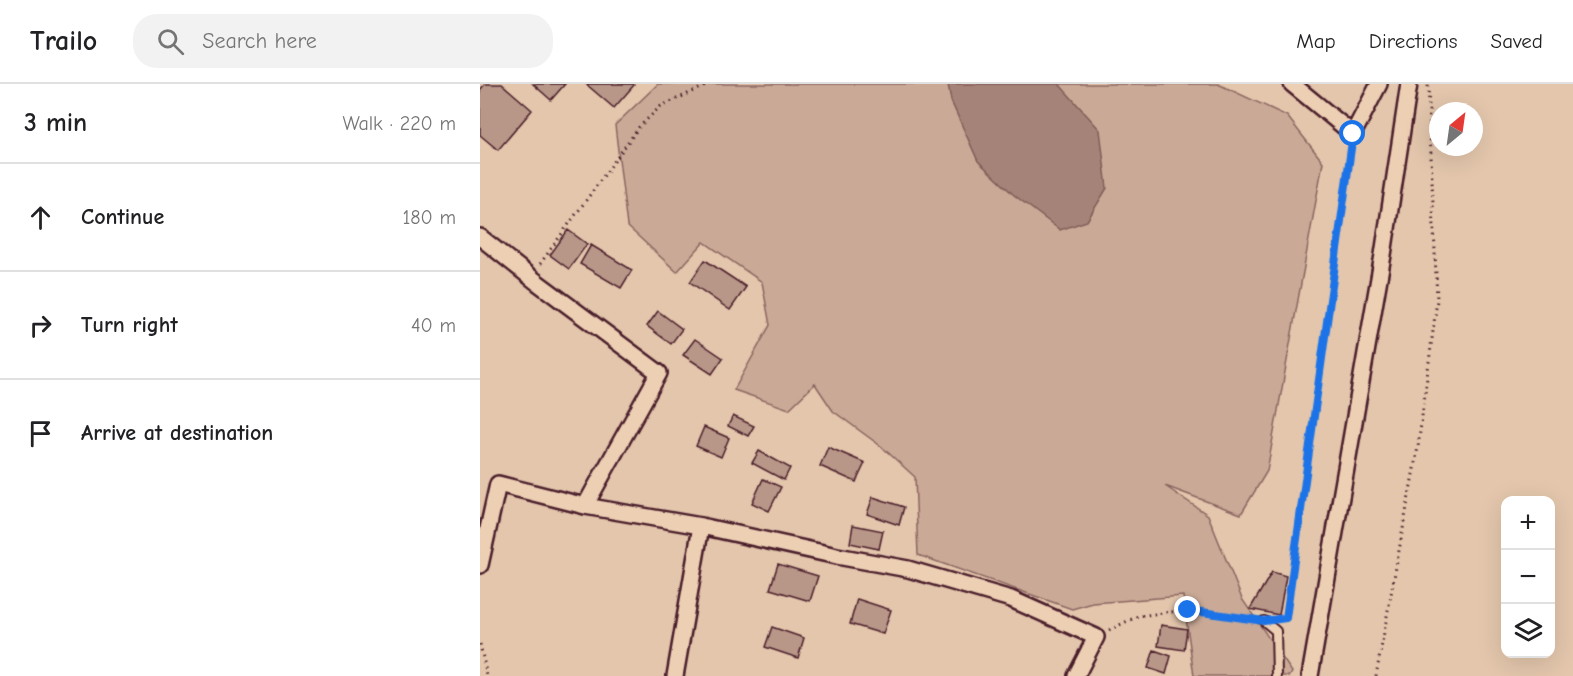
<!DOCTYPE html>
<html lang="en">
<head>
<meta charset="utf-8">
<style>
  body { margin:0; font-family:"Comic Neue",sans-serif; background:#f2f2f2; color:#202124 }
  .controls { position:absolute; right:18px; bottom:18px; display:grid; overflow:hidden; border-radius:12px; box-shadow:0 6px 24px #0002 }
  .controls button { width:54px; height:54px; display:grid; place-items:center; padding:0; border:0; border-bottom:2px solid #e0e0e0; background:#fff; color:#202124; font:30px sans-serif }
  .compass { position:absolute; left:949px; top:18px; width:54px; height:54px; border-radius:50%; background:#fff; box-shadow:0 6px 24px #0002; rotate:29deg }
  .stop { position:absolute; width:18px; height:18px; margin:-14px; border:4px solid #1a73e8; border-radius:50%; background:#fff }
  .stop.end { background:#1a73e8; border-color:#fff; box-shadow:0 2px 6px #0008 }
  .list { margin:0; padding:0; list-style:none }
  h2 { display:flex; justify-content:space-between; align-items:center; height:78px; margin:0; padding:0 24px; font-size:26px }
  h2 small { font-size:20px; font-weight:400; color:#757577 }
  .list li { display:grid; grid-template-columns:39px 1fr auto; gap:18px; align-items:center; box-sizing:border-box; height:108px; padding:0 24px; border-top:2px solid #e0e0e0 }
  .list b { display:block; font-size:22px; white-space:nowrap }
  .list em { font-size:20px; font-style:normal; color:#757577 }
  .icon { flex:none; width:33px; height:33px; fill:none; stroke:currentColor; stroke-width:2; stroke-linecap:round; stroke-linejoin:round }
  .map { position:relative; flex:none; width:1093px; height:592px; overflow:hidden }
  header { display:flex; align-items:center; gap:36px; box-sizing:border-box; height:84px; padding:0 30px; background:#fff; border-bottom:2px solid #e0e0e0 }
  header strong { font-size:28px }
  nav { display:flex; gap:33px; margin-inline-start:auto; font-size:21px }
  .search { width:420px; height:54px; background:#f2f2f2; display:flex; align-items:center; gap:15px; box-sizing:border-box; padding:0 21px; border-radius:24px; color:#757577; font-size:22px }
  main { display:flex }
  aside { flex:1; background:#fff }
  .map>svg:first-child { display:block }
  .green { fill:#caaa96; stroke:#8a6460; stroke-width:1.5 }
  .water { fill:#a68378; stroke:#815b59; stroke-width:1.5 }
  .building { fill:#b89788; stroke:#4a1f2b; stroke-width:1.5 }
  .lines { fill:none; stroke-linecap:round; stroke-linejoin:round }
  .service-casing { stroke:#4a1f2b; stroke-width:12 }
  .minor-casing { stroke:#4a1f2b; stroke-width:20 }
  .path { stroke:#4a1f2b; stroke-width:3; stroke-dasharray:1.5 4.5; stroke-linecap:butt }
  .service { stroke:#edd0b4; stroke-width:8 }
  .minor { stroke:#edd0b4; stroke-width:15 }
  .route { stroke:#1a73e8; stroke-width:8 }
</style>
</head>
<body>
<header>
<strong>Trailo</strong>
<div class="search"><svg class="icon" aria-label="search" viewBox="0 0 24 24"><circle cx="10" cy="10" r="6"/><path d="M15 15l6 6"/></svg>Search here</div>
<nav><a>Map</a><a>Directions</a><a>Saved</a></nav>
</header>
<main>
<aside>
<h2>3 min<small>Walk · 220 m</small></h2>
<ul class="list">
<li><svg class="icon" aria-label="ahead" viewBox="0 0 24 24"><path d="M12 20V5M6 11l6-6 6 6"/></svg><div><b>Continue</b></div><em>180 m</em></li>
<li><svg class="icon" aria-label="right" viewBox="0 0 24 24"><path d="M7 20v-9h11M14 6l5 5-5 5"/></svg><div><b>Turn right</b></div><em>40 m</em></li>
<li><svg class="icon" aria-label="arrive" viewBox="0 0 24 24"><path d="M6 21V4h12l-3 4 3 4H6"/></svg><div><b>Arrive at destination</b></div></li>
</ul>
</aside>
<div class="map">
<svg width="1093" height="592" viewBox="0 0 1093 592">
  <rect width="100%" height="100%" fill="#e3c6ac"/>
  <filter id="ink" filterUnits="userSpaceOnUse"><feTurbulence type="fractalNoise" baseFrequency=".0167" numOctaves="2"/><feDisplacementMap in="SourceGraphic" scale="12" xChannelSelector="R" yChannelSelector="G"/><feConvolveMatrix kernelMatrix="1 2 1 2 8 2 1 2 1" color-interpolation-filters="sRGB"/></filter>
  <g filter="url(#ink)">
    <path class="green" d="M178 0H738L807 32 843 78 787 387 761 430 685 402 728 431 762 515 812 588 810 592H714L703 512 613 519 592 525 438 471 435 393 402 363 353 327 335 300 309 325 254 306 290 241 282 198 224 158 197 188 147 142 135 41Z"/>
    <path class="water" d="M468 0H579L620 46 627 104 607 137 580 146 534 111 498 77 471 17Z"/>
    <path class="building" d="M5 0H22L52 26 18 66 0 51V6Z
      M53 0H85L71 16Z
      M106 0H153L154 1 134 24Z
      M88 146 107 160 89 185 70 171Z
      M111 161 152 186 141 204 100 180Z
      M225 176 266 203 250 226 210 198Z
      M178 227 202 245 191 260 167 242Z
      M215 255 243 274 232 290 203 271Z
      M253 332 274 342 268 352 248 342Z
      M224 343 249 354 241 373 216 362Z
      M348 363 385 379 376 398 340 382Z
      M279 367 310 384 304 396 272 379Z
      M283 395 301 403 289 427 272 419Z
      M393 413 424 423 419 441 387 430Z
      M373 441 403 447 399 465 370 459Z
      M298 480 338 492 330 517 290 505Z
      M792 488 806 492 799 531 770 525Z
      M377 515 411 526 403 550 370 540Z
      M681 541 707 545 704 566 678 562Z
      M292 543 324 554 318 574 285 563Z
      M674 566 691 572 686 590 668 584Z"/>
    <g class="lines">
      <g class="service-casing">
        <path id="service" d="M784 537 796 547 797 592"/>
      </g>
      <g class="minor-casing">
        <path id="minor" d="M812 0 873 50 899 0
          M0 153 58 199 179 289 105 422
          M0 481 18 400 105 422 221 442 357 472 428 485 531 515 616 553 596 592
          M195 592 221 442
          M830 592 903 171 929 0"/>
      </g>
      <path class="path" d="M60 180 159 43 181 22 230 0
        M802 535 806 534 871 66
        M629 546 658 532 708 526 771 535
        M0 560 7 592
        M896 592 938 363 957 216 948 0"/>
      <use href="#service" class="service"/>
      <use href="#minor" class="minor"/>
    </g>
  </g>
  <g class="lines" filter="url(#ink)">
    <path class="route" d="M708 526 784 537 806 534 873 50"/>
  </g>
</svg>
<div class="controls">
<button>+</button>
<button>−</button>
<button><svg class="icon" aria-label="layers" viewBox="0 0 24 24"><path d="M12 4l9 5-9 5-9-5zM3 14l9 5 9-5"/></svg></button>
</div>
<svg class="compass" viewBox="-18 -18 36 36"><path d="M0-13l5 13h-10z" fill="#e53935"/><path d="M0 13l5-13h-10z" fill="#757577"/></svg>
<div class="stop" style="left:873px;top:50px"></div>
<div class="stop end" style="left:708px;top:526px"></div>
</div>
</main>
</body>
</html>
